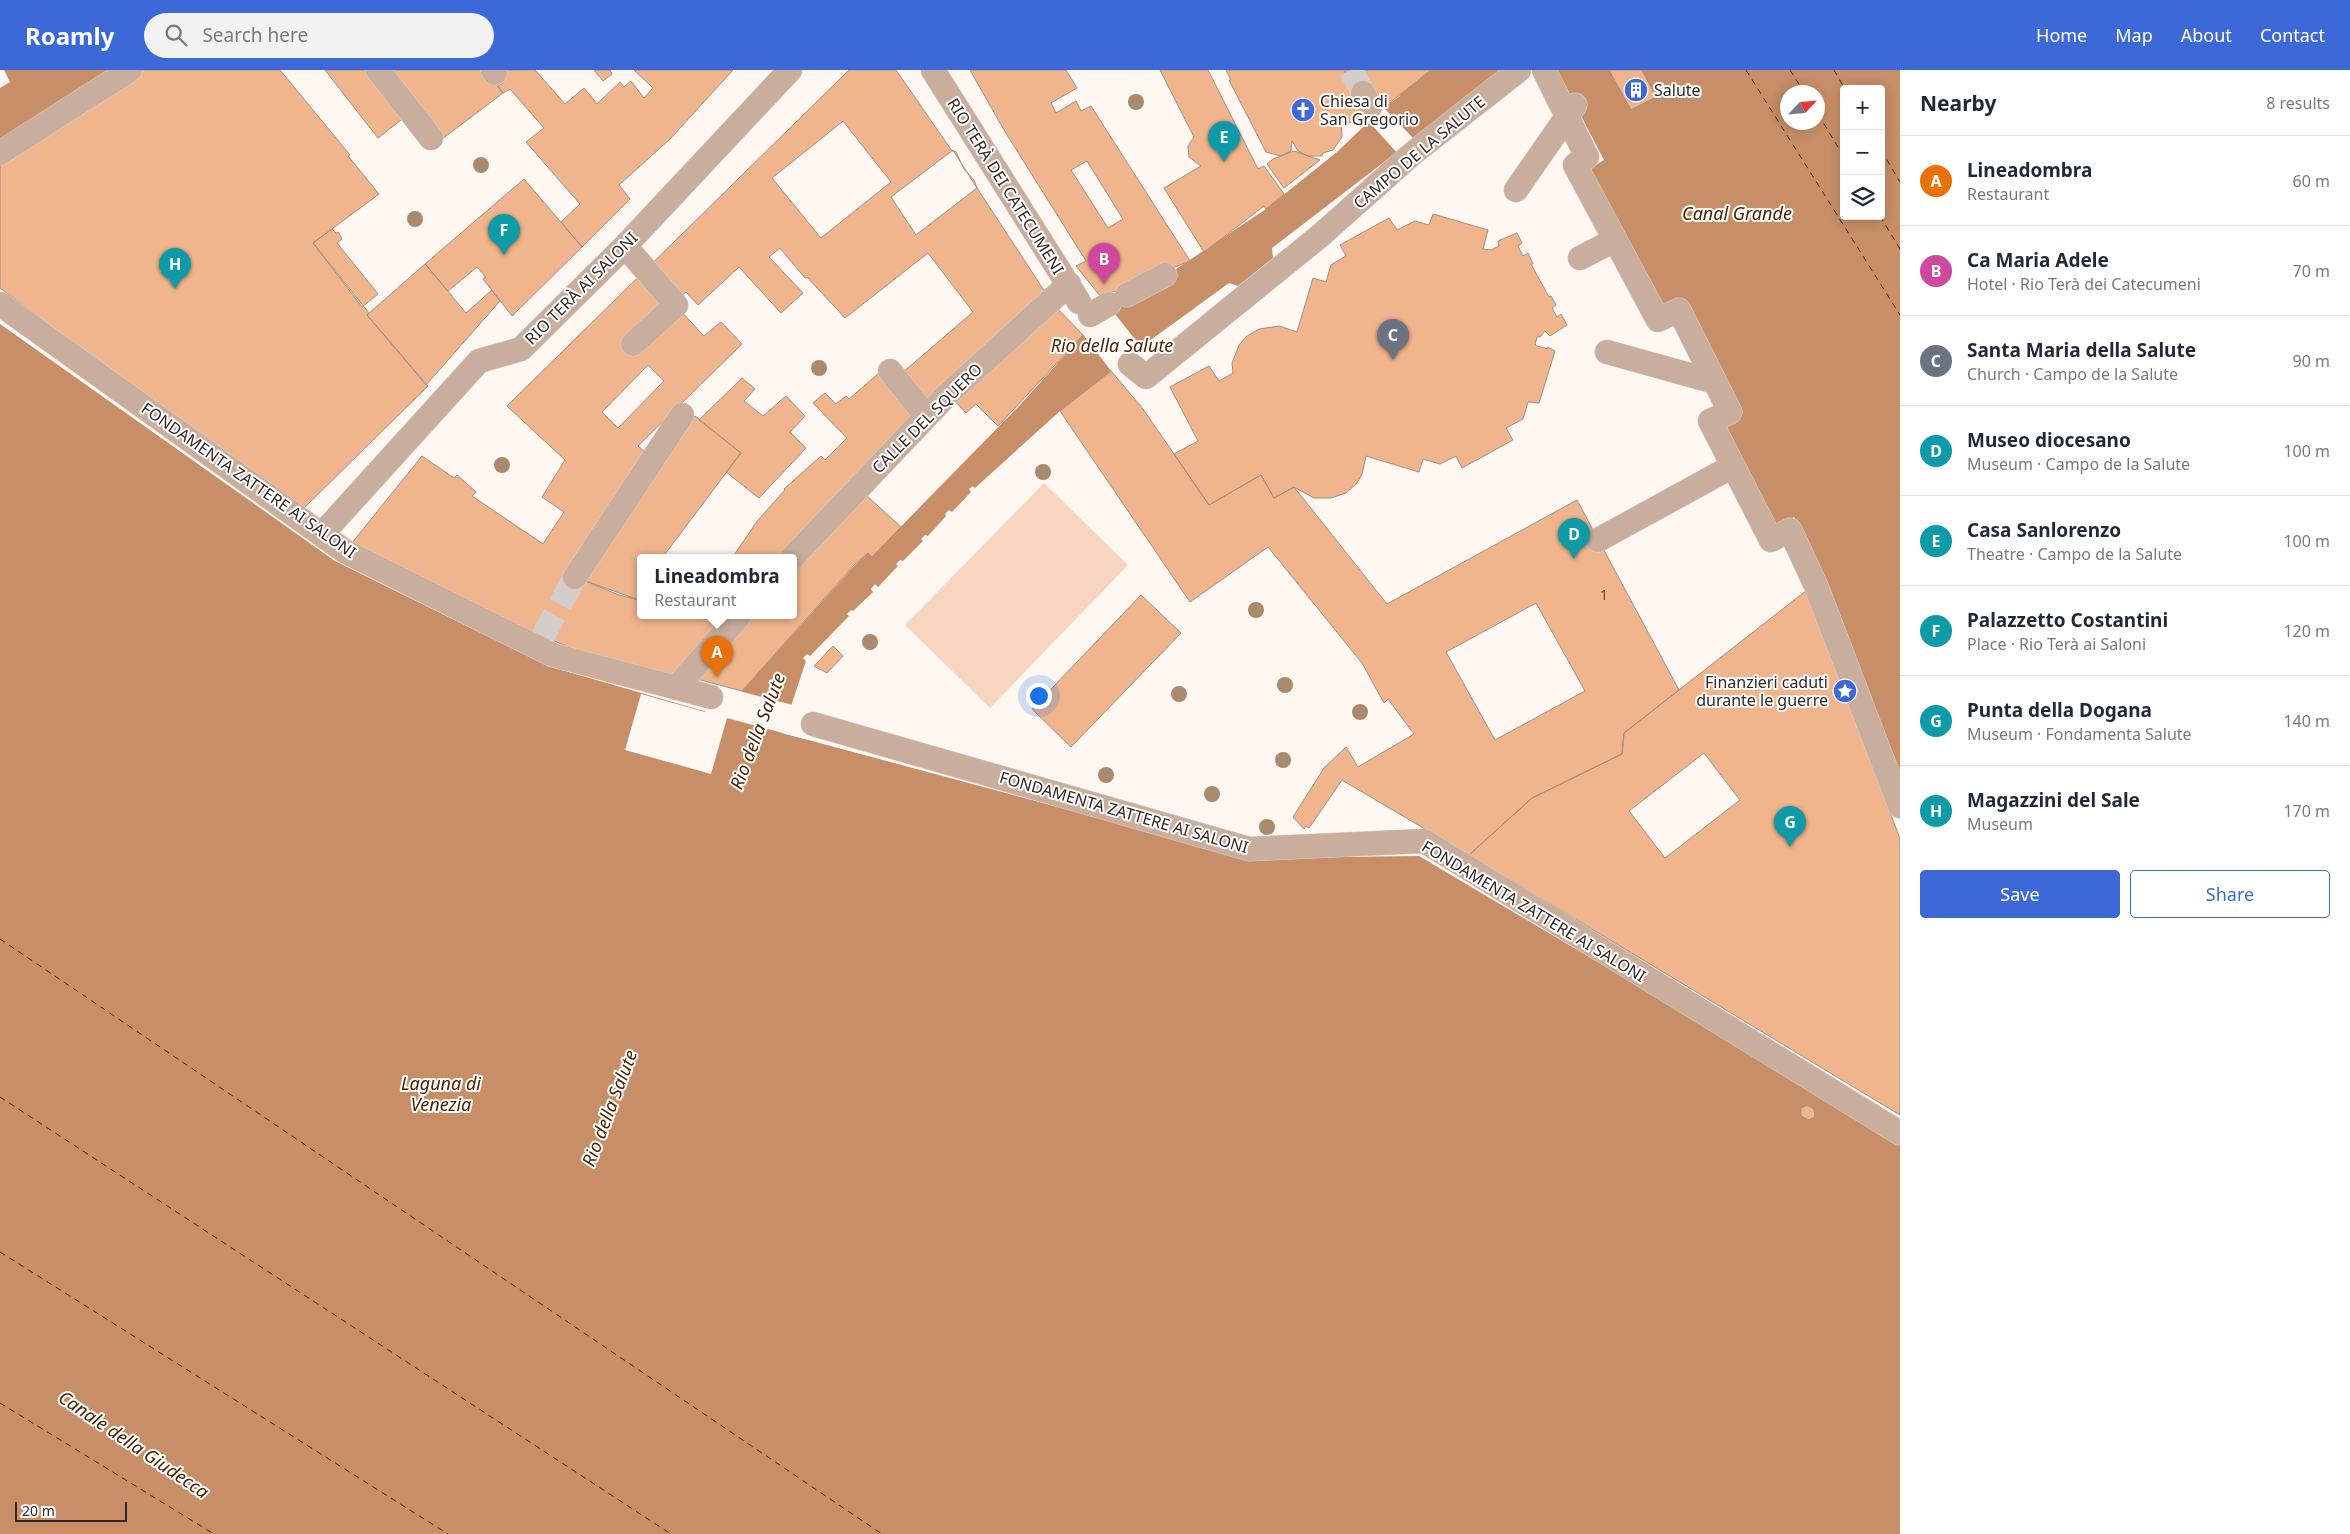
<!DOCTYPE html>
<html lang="en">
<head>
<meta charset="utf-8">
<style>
  body { margin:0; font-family:"Noto Sans",sans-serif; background:#f2f2f3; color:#1f2937 }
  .controls { position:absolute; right:15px; top:15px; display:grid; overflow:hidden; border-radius:5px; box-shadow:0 2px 12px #0003 }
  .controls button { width:45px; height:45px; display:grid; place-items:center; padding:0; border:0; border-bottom:1px solid #e0e1e3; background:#fff; color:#1f2937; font:25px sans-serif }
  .compass { position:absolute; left:1780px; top:15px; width:45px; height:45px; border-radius:50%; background:#fff; box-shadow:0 2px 12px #0003; rotate:64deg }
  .scale { position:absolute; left:15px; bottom:12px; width:112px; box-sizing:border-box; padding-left:5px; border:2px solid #2e2723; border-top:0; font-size:14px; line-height:18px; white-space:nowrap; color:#2e2723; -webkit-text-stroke:4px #fff; paint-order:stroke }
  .you { position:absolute; left:1038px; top:625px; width:18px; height:18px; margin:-12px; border:4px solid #fff; border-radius:50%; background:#1a73e8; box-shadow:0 0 0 8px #1a73e833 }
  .badge { display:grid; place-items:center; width:32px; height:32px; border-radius:50%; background:#3c68d8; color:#fff; font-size:16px; font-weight:700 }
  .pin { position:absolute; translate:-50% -41px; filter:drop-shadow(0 1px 2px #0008) }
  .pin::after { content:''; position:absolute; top:26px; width:18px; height:15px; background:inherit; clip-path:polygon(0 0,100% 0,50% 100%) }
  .popup { position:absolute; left:637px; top:484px; width:160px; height:65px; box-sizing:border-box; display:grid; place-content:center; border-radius:5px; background:#fff; filter:drop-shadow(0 1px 4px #0005); font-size:16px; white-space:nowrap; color:#747a83 }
  .popup b { font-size:19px; color:#1f2937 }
  .popup::after { content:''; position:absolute; left:50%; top:100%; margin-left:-10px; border:10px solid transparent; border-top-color:#fff }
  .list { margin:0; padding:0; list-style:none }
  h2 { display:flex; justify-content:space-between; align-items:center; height:65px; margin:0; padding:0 20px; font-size:21px }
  h2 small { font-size:16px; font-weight:400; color:#747a83 }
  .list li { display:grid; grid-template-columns:32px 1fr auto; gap:15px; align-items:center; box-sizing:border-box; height:90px; padding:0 20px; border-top:1px solid #e0e1e3 }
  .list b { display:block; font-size:19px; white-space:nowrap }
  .list p { margin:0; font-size:16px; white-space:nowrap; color:#747a83 }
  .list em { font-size:16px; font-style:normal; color:#747a83 }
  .actions { display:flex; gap:10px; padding:15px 20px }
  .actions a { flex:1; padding:11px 0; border:1px solid #3c68d8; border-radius:5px; text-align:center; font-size:18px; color:#3c68d8 }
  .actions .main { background:#3c68d8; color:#fff }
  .icon { flex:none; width:28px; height:28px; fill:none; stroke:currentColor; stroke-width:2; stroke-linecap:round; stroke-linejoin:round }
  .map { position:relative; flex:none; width:1900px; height:1464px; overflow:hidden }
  header { display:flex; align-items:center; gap:30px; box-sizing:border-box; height:70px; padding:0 25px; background:#3c68d8; color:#fff }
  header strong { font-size:24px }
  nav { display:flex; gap:28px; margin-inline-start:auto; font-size:18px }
  .search { width:350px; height:45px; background:#f2f2f3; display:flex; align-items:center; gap:12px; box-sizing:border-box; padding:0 18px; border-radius:28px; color:#747a83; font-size:19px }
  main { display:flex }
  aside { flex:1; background:#fff }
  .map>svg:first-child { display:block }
  .green { fill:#f8d5bf }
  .water { fill:#c78e67; fill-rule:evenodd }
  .pier { fill:#fef7f2 }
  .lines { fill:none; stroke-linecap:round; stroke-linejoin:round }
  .ferry { stroke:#472202; stroke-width:1; stroke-dasharray:6 5; stroke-linecap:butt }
  .building { fill:#f1b58d; stroke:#9f8f84; fill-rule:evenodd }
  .pedestrian-tunnel { stroke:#d4cdc9; stroke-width:24; stroke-dasharray:24 12; stroke-linecap:butt }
  .pedestrian-casing { stroke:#d9d2cd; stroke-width:25 }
  .pedestrian { stroke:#c9ae9d; stroke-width:24 }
  .tree { fill:#aa8a6d }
  .labels { text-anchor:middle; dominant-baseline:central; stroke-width:4; stroke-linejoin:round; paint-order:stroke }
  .number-label { font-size:14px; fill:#5f4a3e }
  .poi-label { font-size:16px; fill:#2e2723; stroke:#fff; text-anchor:start }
  .street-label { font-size:16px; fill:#2e2723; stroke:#fff }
  .water-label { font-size:18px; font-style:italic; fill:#472202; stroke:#fff }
</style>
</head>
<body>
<header>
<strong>Roamly</strong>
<div class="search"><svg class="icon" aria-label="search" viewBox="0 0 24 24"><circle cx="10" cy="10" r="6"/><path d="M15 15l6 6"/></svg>Search here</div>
<nav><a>Home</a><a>Map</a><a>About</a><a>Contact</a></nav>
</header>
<main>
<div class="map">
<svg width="1900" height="1464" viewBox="0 0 1900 1464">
  <rect width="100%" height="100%" fill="#fef7f2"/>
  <path class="green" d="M1044 413 1128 495 990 638 905 555Z"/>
  <path class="water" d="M4 0H115L0 73V18L10 12Z
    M1431 0H1504L1272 178 1273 188 1238 216 1229 213 1141 277 1145 282 1115 306 1111 301 1060 341 975 418 973 416 969 419 971 422 952 442 949 440 945 444 946 446 928 466 925 465 921 469 923 471 903 491 900 490 896 494 898 496 878 517 875 514 871 519 873 522 853 541 851 540 847 544 849 546 810 586 807 584 803 588 806 591 782 663 1249 788 1419 786 1900 1071V1464H0V254L335 491 548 596 728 648 742 621 855 495 868 483 872 486 1020 335 1083 265 1115 240 1266 139 1337 82 1383 38 1400 26V23Z
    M1557 0H1900V706L1837 537 1825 512 1827 511 1794 447 1777 456 1724 356 1741 347 1680 229 1664 236 1589 99 1604 90ZM1844 19H1881V146H1844ZM1788 22H1818V52H1788Z"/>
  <path class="pier" d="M1382 36 1416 71 1399 85 1371 54 1372 51 1368 53 1366 51Z
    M1111 239 1145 282 1115 306 1082 263Z
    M739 621 793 635 785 661 810 668 809 670 727 648 711 704 625 680 641 624 705 642 706 640 727 645Z"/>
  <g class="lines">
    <path class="ferry" d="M1746 0 1900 245
      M1790 0 1804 22
      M1834 0 1845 19
      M1818 44 1844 87
      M1881 80 1900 112
      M1880 146 1900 179
      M0 869 882 1464
      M0 1027 671 1464
      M0 1182 448 1464
      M0 1333 214 1464"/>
  </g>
  <path class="building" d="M140 0H280L350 85 348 86 379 124 313 173 369 243 367 245 428 316 304 438 34 246 35 244 0 218V90Z
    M325 0H371L406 46 378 68Z
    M387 0H485L503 23 442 69Z
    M500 0H535L565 34 584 18 597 34 620 12 624 17 631 11 644 28 653 18 634 0H733L670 69 619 115 630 129 582 177 561 152 580 134 526 72 544 58 510 19 503 23 498 16 503 13 499 8Z
    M594 0H610L612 4 603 11Z
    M849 0H896L952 81 956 82 964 99 974 110 977 118 1047 225 925 334 901 304 973 242 928 183 845 248 807 207 805 208 780 178 769 187 803 223 781 243 739 197 698 235 686 222 627 275 678 238 704 266 721 252 742 274 638 376 651 387 571 505 619 525 639 530 641 527V546H734L679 608 579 581 531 562 352 473 422 386 454 408 457 405 476 422 472 426 543 474 564 442 542 427 565 390 507 336ZM843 51 891 112 821 168 772 108ZM648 295 664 311 618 358 602 342Z
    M970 0H1066L1077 18 1051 33 1056 43 1076 31 1081 41 1091 36 1190 191 1101 227 1076 196 1086 191 1004 60ZM1087 91 1123 149 1108 158 1071 100Z
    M1160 0H1208L1258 99 1264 96 1284 124 1266 139 1264 136 1204 182 1164 118 1201 96 1189 87 1188 76 1194 67Z
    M1226 0H1344L1360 31 1359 47 1347 54 1341 51 1342 67 1333 80 1323 83 1322 86H1308L1298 81 1292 71 1291 81 1281 86 1266 82 1229 10H1231Z
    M1345 0H1431L1383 38 1379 30 1358 26Z
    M1609 0H1642L1656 27 1631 40Z
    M953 80 977 118 916 165 891 127Z
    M1294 81 1320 90 1284 118 1267 94 1273 89Z
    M524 109 582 177 512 246 483 209 486 207 477 197 448 221 425 194Z
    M1433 144 1488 160 1483 179 1491 180 1499 176 1498 171 1517 163 1522 173 1518 176 1523 186 1528 183 1533 194H1531L1549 227 1551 226 1556 235 1552 238 1557 247 1561 244 1567 255 1550 266 1545 261 1540 267H1537L1535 274 1537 276 1548 279V277L1555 281 1539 333 1528 332 1523 349 1506 358 1513 370 1462 398 1456 386 1440 394 1423 389 1419 402 1366 386 1362 404 1357 413 1346 423 1331 428H1314L1294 417 1274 428 1261 405 1209 435 1174 384 1198 371 1170 317 1209 296 1219 311 1233 303 1232 293 1239 275 1247 266 1259 259 1279 256 1297 262 1313 208 1326 212 1331 195 1346 186 1340 175 1389 148 1397 160 1415 151 1429 155Z
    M332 159 336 163 338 162 342 169 337 173 378 224 362 237 313 173Z
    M425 194 466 243 492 220 500 231 426 315 367 245Z
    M1052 233 1083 265 998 356 976 334 966 343 952 328Z
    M1111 301 1143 339 1209 435 1261 405 1274 428 1294 417 1387 534 1577 430 1679 620 1624 663 1622 684 1532 728 1469 785 1342 710 1309 758 1306 756 1304 759 1293 747 1324 698 1346 677 1358 697 1414 664 1388 629 1384 633 1362 593 1268 477 1190 532 1060 341ZM1536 533 1585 621 1495 670 1446 582Z
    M879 303 916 348 785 488H732L758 450 785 420 784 419 821 386 825 390 847 368 813 333 825 323 836 334 846 326 849 329Z
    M742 308 755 319 744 331 763 346 786 326 805 346 790 362 806 378 759 428 726 402 741 383 699 350Z
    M695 346 741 383 662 488H641L639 530 580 509 652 396Z
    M866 425 901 457 872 487 868 483 855 494 742 621 689 607 748 546H793V495Z
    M1807 520 1900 769V1045L1469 785 1532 728 1622 684 1624 663ZM1704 683 1740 730 1665 788 1629 741Z
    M1141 525 1181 563 1071 677 1032 639Z
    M833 576 843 586 827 603 814 596Z
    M1807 1035 1814 1039 1815 1047 1809 1050 1801 1046V1038Z"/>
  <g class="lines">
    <path class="pedestrian-tunnel" d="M1351 0 1363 23
      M543 566 575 507"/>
    <g class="pedestrian-casing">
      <path id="pedestrian" d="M378 0 431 68
        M493 0 495 3
        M933 0 1079 232
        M1544 0 1587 87 1575 95 1658 250 1679 240 1730 342 1710 351 1771 470 1790 460 1816 516 1900 736
        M1363 23 1370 37
        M0 83 130 0
        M1516 120 1575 35
        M625 176 676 235 633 274
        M1580 188 1615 170
        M1127 225 1165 205
        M0 234 346 482 553 585 711 627
        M1090 245 1109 234
        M1607 282 1715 312
        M1130 294 1146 307 1321 165 1412 84 1519 0
        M890 301 926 346
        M323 463 479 291 521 279 625 176 790 0
        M1598 470 1733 396
        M792 488 946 326 1069 214
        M575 507 682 345
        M676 618 739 546
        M813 654 1249 779 1424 771 1900 1063"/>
    </g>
    <use href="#pedestrian" class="pedestrian"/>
  </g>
  <g class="tree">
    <circle cx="1136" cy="32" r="8"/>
    <circle cx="481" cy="95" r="8"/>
    <circle cx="415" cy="149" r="8"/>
    <circle cx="819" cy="298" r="8"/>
    <circle cx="502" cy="395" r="8"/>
    <circle cx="1043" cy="402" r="8"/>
    <circle cx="1256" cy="540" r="8"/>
    <circle cx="870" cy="572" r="8"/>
    <circle cx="1285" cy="615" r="8"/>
    <circle cx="1179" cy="624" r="8"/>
    <circle cx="1360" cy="642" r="8"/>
    <circle cx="1283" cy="690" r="8"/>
    <circle cx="1106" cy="705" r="8"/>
    <circle cx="1212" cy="724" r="8"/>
    <circle cx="1267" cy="757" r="8"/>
  </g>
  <defs>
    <g id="building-disc" transform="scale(1.25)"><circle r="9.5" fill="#3c68d8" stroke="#fff"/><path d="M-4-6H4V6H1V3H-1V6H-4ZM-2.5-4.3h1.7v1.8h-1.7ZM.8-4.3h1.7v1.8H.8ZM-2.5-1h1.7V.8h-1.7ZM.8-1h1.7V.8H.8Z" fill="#fff"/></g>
    <g id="church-disc" transform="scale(1.25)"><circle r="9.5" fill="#3c68d8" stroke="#fff"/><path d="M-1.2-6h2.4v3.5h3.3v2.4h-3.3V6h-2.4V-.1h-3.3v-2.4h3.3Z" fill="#fff"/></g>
    <g id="sight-disc" transform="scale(1.25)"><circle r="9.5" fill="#3c68d8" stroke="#fff"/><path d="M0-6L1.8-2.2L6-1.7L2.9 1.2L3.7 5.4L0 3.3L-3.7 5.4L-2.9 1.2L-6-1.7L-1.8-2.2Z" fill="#fff"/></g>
  </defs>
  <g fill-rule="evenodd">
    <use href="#building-disc" x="1636" y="20"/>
    <use href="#church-disc" x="1303" y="40"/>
    <use href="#sight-disc" x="1845" y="621"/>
  </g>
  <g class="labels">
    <g class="number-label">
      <text x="1604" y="524">1</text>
    </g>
    <g class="poi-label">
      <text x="1654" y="20">Salute</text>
      <text x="1320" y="31">Chiesa di<tspan x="1320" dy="18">San Gregorio</tspan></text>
      <text x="1828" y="612" text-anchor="end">Finanzieri caduti<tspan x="1828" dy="18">durante le guerre</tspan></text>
    </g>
    <g class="street-label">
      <text transform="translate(1419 82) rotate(-40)">CAMPO DE LA SALUTE</text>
      <text transform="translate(1006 116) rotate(58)">RIO TERÀ DEI CATECUMENI</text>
      <text transform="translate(581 218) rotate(-45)">RIO TERÀ AI SALONI</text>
      <text transform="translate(927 348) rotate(-45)">CALLE DEL SQUERO</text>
      <text transform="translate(249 410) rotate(35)">FONDAMENTA ZATTERE AI SALONI</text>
      <text transform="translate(1124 742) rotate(16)">FONDAMENTA ZATTERE AI SALONI</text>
      <text transform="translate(1534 841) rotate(31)">FONDAMENTA ZATTERE AI SALONI</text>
    </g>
    <g class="water-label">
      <text x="1737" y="143">Canal Grande</text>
      <text x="1112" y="275">Rio della Salute</text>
      <text transform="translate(757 661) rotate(-69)">Rio della Salute</text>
      <text x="441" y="1013">Laguna di<tspan x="441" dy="21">Venezia</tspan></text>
      <text transform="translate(609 1038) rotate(-69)">Rio della Salute</text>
      <text transform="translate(134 1374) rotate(34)">Canale della Giudecca</text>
    </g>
  </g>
</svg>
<div class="controls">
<button>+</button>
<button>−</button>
<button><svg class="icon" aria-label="layers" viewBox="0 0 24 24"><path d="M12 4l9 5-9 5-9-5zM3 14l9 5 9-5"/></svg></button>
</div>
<svg class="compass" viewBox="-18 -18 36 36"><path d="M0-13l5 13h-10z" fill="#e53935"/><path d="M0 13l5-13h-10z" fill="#747a83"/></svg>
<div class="scale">20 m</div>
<div class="you"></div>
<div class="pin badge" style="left:717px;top:607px;background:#e8710a">A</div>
<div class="popup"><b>Lineadombra</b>Restaurant</div>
<div class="pin badge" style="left:1104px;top:214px;background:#d1479c">B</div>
<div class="pin badge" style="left:1393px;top:290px;background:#6b7280">C</div>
<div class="pin badge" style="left:1574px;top:489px;background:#0f9aa8">D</div>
<div class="pin badge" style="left:1224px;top:92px;background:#0f9aa8">E</div>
<div class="pin badge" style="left:504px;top:185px;background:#0f9aa8">F</div>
<div class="pin badge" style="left:1790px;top:777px;background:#0f9aa8">G</div>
<div class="pin badge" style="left:175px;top:219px;background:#0f9aa8">H</div>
</div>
<aside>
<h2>Nearby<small>8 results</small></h2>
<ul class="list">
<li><span class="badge" style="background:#e8710a">A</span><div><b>Lineadombra</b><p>Restaurant</p></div><em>60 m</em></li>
<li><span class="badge" style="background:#d1479c">B</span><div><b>Ca Maria Adele</b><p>Hotel · Rio Terà dei Catecumeni</p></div><em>70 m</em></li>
<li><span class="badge" style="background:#6b7280">C</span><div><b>Santa Maria della Salute</b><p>Church · Campo de la Salute</p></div><em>90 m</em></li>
<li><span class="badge" style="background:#0f9aa8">D</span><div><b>Museo diocesano</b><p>Museum · Campo de la Salute</p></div><em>100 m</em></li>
<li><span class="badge" style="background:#0f9aa8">E</span><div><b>Casa Sanlorenzo</b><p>Theatre · Campo de la Salute</p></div><em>100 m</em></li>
<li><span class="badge" style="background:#0f9aa8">F</span><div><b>Palazzetto Costantini</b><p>Place · Rio Terà ai Saloni</p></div><em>120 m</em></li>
<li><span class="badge" style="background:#0f9aa8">G</span><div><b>Punta della Dogana</b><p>Museum · Fondamenta Salute</p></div><em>140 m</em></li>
<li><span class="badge" style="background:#0f9aa8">H</span><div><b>Magazzini del Sale</b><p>Museum</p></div><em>170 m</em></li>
</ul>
<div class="actions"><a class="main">Save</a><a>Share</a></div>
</aside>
</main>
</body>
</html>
